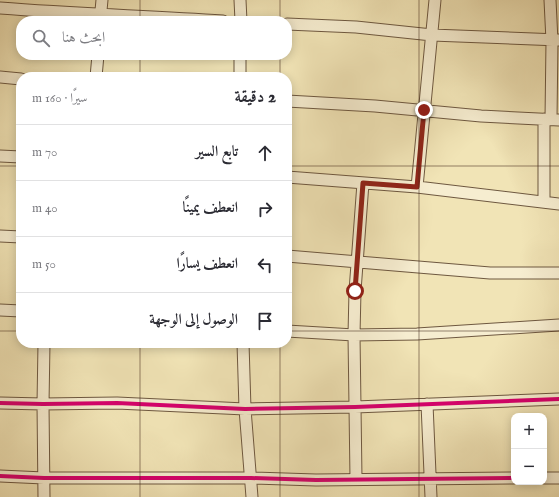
<!DOCTYPE html>
<html lang="ar">
<head>
<meta charset="utf-8">
<style>
  body { margin:0; font-family:"IM FELL English",Amiri,serif; background:#f2f2f3; color:#2b2b33; direction:rtl }
  .controls { position:absolute; right:12px; bottom:12px; display:grid; overflow:hidden; border-radius:8px; box-shadow:0 2px 10px #0003 }
  .controls button { width:36px; height:36px; display:grid; place-items:center; padding:0; border:0; border-bottom:1px solid #e1e1e2; background:#fff; color:#2b2b33; font:20px sans-serif }
  .stop { position:absolute; width:12px; height:12px; margin:-9px; border:3px solid #8f2418; border-radius:50%; background:#fff }
  .stop.end { background:#8f2418; border-color:#fff; box-shadow:0 1px 4px #0008 }
  .list { margin:0; padding:0; list-style:none }
  h2 { display:flex; justify-content:space-between; align-items:center; height:52px; margin:0; padding:0 16px; font-size:17px }
  h2 small { font-size:13px; font-weight:400; color:#7c7c81 }
  .list li { display:grid; grid-template-columns:26px 1fr auto; gap:12px; align-items:center; box-sizing:border-box; height:56px; padding:0 16px; border-top:1px solid #e1e1e2 }
  .list b { display:block; font-size:15px; white-space:nowrap }
  .list em { font-size:13px; font-style:normal; color:#7c7c81 }
  .icon { flex:none; width:22px; height:22px; fill:none; stroke:currentColor; stroke-width:2; stroke-linecap:round; stroke-linejoin:round }
  .map { position:relative; flex:none; width:559px; height:497px; overflow:hidden; direction:ltr }
  .search { position:absolute; background:#fff; box-shadow:0 2px 10px #0003; left:16px; top:16px; width:276px; height:44px; display:flex; align-items:center; gap:10px; box-sizing:border-box; padding:0 14px; border-radius:16px; color:#7c7c81; font-size:15px }
  .panel { position:absolute; background:#fff; box-shadow:0 2px 10px #0003; left:16px; top:72px; width:276px; height:276px; border-radius:16px; direction:rtl }
  .map>svg:first-child { display:block }
  .lines { fill:none; stroke-linecap:round; stroke-linejoin:round }
  .minor-casing { stroke:#6e5840; stroke-width:13 }
  .minor { stroke:#f6edd0; stroke-width:11 }
  .cycleway-casing { stroke:#f6edd0; stroke-width:6 }
  .cycleway { stroke:#d6006c; stroke-width:4 }
  .route { stroke:#8f2418; stroke-width:5 }
  .grid { fill:none; stroke:#422919; stroke-width:1; stroke-opacity:0.55 }
</style>
</head>
<body>
<div class="map">
<svg width="559" height="497" viewBox="0 0 559 497">
  <rect width="100%" height="100%" fill="#f1e4b6"/>
  <filter id="stains"><feTurbulence type="fractalNoise" baseFrequency=".005" numOctaves="4"/><feColorMatrix values="0 0 0 0 .2 0 0 0 0 .09 0 0 0 0 .02 0 0 0 .5 -.17"/></filter>
  <radialGradient id="worn" r=".72"><stop offset=".6" stop-color="#630" stop-opacity="0"/><stop offset="1" stop-color="#630" stop-opacity=".3"/></radialGradient>
  <g class="lines">
    <g class="minor-casing">
      <path id="minor" d="M240 0 241 21
        M550 0 552 41 551 119
        M0 8C74 14 149 16 223 21
        M100 21 102 0
        M287 24 356 27 432 35 559 40
        M240 55V77
        M0 77 21 79
        M96 77 98 55
        M287 101 375 106 481 116 559 120
        M544 119V202
        M0 156 21 157
        M287 177 417 187 559 204
        M417 187 435 0
        M0 236 21 237
        M287 256 490 273H559
        M0 310 21 311
        M287 331 354 335 417 334 559 325
        M44 343 43 404 44 497
        M243 343 245 409 252 497
        M0 403 43 404 117 403 245 409 355 407 559 399
        M427 404 431 497
        M0 476 44 478H251L316 480 514 478
        M544 478H559
        M356 479 354 335 355 291 363 183"/>
    </g>
    <use href="#minor" class="minor"/>
    <g class="cycleway-casing">
      <path id="cycleway" d="M0 403 43 404 117 403 245 409 355 407 559 399
        M0 476 44 478H251L316 480 514 478"/>
    </g>
    <use href="#cycleway" class="cycleway"/>
  </g>
  <g class="lines">
    <path class="route" d="M355 291 363 183 417 187 424 110"/>
  </g>
  <path class="grid" d="M140 0V21M280 0V21M419 0V497M140 55V77M280 55V77M0 166H21M287 166H559M0 331H21M287 331H559M140 343V497M280 343V497"/>
  <rect width="100%" height="100%" filter="url(#stains)"/>
  <rect width="100%" height="100%" fill="url(#worn)"/>
</svg>
<div class="controls">
<button>+</button>
<button>−</button>
</div>
<div class="stop" style="left:355px;top:291px"></div>
<div class="stop end" style="left:424px;top:110px"></div>
<div class="search"><svg class="icon" aria-label="search" viewBox="0 0 24 24"><circle cx="10" cy="10" r="6"/><path d="M15 15l6 6"/></svg>ابحث هنا</div>
<section class="panel">
<h2>2 دقيقة<small>سيرًا · 160 m</small></h2>
<ul class="list">
<li><svg class="icon" aria-label="ahead" viewBox="0 0 24 24"><path d="M12 20V5M6 11l6-6 6 6"/></svg><div><b>تابع السير</b></div><em>70 m</em></li>
<li><svg class="icon" aria-label="right" viewBox="0 0 24 24"><path d="M7 20v-9h11M14 6l5 5-5 5"/></svg><div><b>انعطف يمينًا</b></div><em>40 m</em></li>
<li><svg class="icon" aria-label="left" viewBox="0 0 24 24"><path d="M17 20v-9H6M10 6l-5 5 5 5"/></svg><div><b>انعطف يسارًا</b></div><em>50 m</em></li>
<li><svg class="icon" aria-label="arrive" viewBox="0 0 24 24"><path d="M6 21V4h12l-3 4 3 4H6"/></svg><div><b>الوصول إلى الوجهة</b></div></li>
</ul>
</section>
</div>
</body>
</html>
